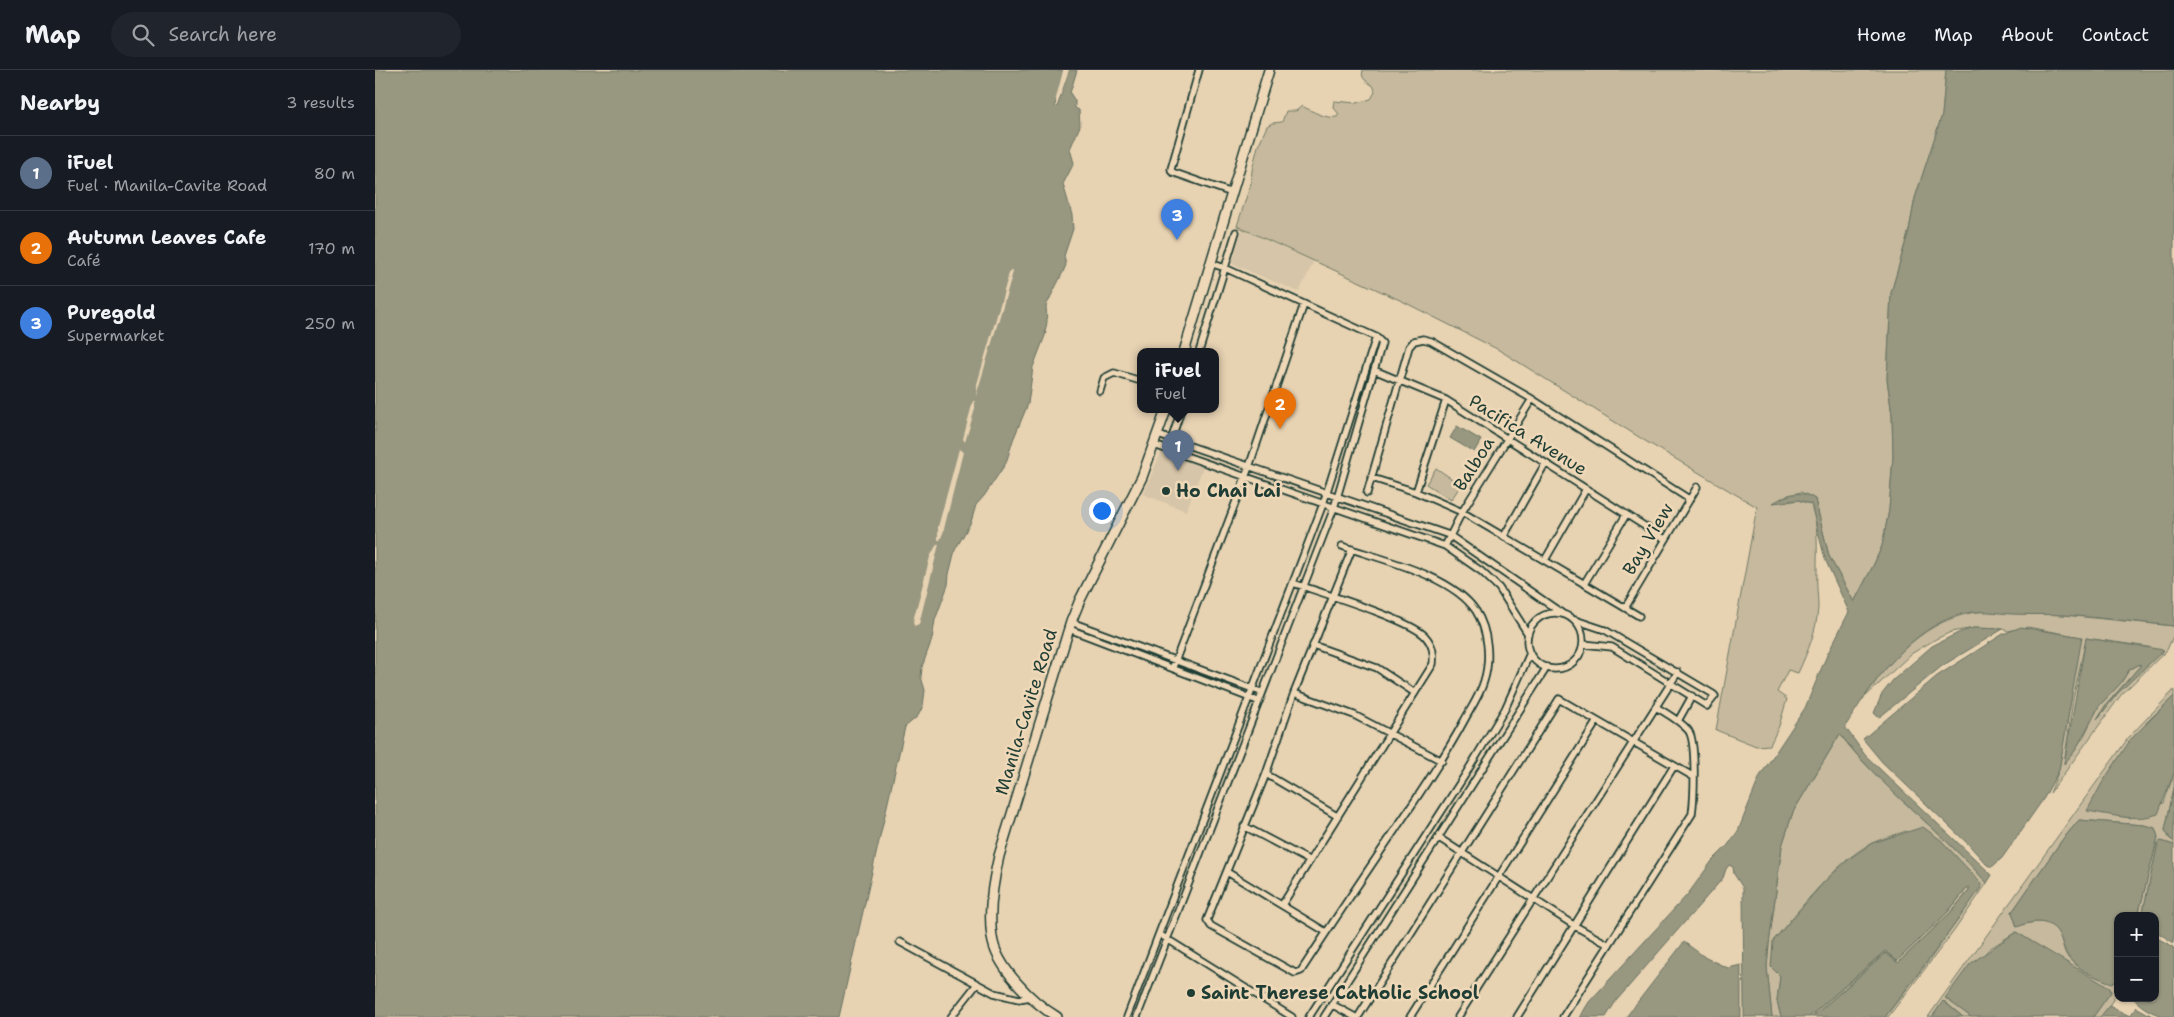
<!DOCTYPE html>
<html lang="en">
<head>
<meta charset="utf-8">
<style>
  body { margin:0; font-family:"Shantell Sans",sans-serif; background:#20242c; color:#f1f3f6 }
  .controls { position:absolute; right:15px; bottom:15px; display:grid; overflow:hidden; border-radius:10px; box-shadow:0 1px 4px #0004 }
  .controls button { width:45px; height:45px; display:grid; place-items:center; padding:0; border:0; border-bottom:1px solid #363941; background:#171b24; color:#f1f3f6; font:25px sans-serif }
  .you { position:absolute; left:726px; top:440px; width:18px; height:18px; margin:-12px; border:4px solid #fff; border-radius:50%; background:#1a73e8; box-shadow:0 0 0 8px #1a73e833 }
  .badge { display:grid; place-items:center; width:32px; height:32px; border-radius:50%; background:#92a19f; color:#fff; font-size:16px; font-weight:700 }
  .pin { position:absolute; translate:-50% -41px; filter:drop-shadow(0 1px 2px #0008) }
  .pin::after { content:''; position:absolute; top:26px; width:18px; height:15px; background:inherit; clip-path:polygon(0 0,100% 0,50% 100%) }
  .popup { position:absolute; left:762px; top:278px; width:82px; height:65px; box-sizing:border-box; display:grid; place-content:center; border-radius:10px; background:#171b24; filter:drop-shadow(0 1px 4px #0005); font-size:16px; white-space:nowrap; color:#9ea1a6 }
  .popup b { font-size:19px; color:#f1f3f6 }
  .popup::after { content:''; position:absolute; left:50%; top:100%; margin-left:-10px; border:10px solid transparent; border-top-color:#171b24 }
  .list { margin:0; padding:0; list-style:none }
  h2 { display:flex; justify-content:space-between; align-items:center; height:65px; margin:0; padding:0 20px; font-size:21px }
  h2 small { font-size:16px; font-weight:400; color:#9ea1a6 }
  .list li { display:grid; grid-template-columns:32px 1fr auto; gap:15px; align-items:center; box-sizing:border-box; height:75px; padding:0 20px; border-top:1px solid #363941 }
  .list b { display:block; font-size:19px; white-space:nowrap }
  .list p { margin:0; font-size:16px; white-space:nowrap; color:#9ea1a6 }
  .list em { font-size:16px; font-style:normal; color:#9ea1a6 }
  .icon { flex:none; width:28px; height:28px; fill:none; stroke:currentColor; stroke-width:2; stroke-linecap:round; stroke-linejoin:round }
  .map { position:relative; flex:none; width:1799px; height:947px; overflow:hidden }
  header { display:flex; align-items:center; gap:30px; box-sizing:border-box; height:70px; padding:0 25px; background:#171b24; border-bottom:1px solid #363941 }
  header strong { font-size:24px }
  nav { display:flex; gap:28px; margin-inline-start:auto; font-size:18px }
  .search { width:350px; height:45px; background:#20242c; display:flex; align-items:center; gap:12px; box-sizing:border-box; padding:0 18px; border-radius:28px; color:#9ea1a6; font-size:19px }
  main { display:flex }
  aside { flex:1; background:#171b24 }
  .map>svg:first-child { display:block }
  .built { fill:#d6c5a8 }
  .green { fill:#c6b99d; stroke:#727b68; fill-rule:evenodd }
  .water { fill:#989780; stroke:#687362 }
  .pier { fill:#e7d2b2 }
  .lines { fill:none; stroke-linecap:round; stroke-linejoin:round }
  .street-casing { stroke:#1f3d34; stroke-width:9 }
  .secondary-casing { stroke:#1f3d34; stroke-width:12 }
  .street { stroke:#efd8b7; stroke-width:5.5 }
  .secondary { stroke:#efd8b7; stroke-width:9 }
  .poi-dot { fill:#1f3d34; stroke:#efd8b7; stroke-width:2 }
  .labels { text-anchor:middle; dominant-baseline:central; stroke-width:5; stroke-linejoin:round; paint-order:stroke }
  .street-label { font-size:18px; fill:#1f3d34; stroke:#efd8b7 }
  .poi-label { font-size:18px; font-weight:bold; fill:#1f3d34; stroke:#efd8b7; text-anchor:start }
</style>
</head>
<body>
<header>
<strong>Map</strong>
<div class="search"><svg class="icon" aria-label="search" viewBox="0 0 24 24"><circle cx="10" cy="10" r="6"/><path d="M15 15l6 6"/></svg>Search here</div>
<nav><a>Home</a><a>Map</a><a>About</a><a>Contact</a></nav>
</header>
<main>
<aside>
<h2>Nearby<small>3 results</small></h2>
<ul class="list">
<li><span class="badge" style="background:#5c6f8a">1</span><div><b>iFuel</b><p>Fuel · Manila-Cavite Road</p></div><em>80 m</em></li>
<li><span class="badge" style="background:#e8710a">2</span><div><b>Autumn Leaves Cafe</b><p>Café</p></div><em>170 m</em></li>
<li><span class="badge" style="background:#3f7fe0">3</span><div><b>Puregold</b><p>Supermarket</p></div><em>250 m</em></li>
</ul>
</aside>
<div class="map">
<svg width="1799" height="947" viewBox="0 0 1799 947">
  <rect width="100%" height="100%" fill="#e7d2b2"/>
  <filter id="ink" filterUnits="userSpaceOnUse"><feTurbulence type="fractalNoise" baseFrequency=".02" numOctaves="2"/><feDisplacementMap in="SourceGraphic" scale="10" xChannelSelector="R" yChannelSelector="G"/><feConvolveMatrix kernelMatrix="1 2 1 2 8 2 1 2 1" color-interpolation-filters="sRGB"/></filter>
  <g filter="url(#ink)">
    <path class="built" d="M867 159 939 191 924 222 857 194Z
      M787 381 828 397 811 441 768 424Z"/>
    <path class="green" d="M988 0H1571L1567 45 1540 128 1534 160 1516 223 1512 309 1517 345 1518 386 1514 440 1507 476 1499 494 1479 532 1454 486 1440 429 1426 422 1410 426 1412 432 1423 430 1436 434C1444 459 1442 476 1442 502 1441 514 1443 525 1443 537 1442 560 1433 581 1423 603L1413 600 1402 622 1412 629 1404 656 1395 675 1381 676 1341 660 1382 437 1272 372 1124 280 1027 231 862 156 876 113 877 100 883 76 892 56 897 53 907 52 911 41H921L927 36C937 41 950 49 962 47L964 44 958 37 959 31 981 33 996 29 1000 22 999 17C993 11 985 10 988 0Z
      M1061 398 1086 415 1076 430 1051 414Z
      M1617 541 1689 545 1799 556V564L1792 580 1746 625 1675 723 1684 700 1706 567 1653 557 1633 561 1628 559 1599 558 1576 562 1561 569 1536 584 1490 627C1519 582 1561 541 1617 541ZM1711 568 1774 577 1776 591 1742 624 1724 647 1730 636 1765 596V594L1754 600 1746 613 1724 636 1708 668 1689 693 1698 630Z
      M1799 620V626L1771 653 1734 744 1754 748 1789 733 1799 703V718L1790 760 1795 769 1799 771V775L1786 771 1783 773 1767 846H1763L1783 767 1780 758 1769 755 1704 750 1687 770 1637 842 1642 857C1654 852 1673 848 1682 861 1688 869 1687 881 1694 889 1703 898 1731 915 1743 911V922L1728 945 1725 947H1718L1736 922 1641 862 1614 879 1571 928 1596 947H1588L1569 931 1557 947H1553L1754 667Z
      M1465 664C1477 681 1491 695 1506 710 1541 745 1579 775 1612 813L1579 861 1513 947H1510L1553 892 1606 817C1592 788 1558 776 1531 761 1520 765 1507 768 1495 774 1461 792 1423 841 1398 871L1405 906 1402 931 1406 947H1397L1392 897 1394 874 1407 776 1418 742Z
      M1594 816 1595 817 1594 821 1575 843 1523 893 1510 883 1437 947H1434L1511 881 1522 890 1572 843Z"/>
    <path class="water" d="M0 0H688L680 36 682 37 694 0H702L695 23 700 31V38L704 40 705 56 695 79 699 93 688 114 697 145 698 159 689 186 691 195 688 202 671 236 672 252 670 262 671 263 658 297 653 334 638 370 631 393 609 426 601 435 596 452 580 480 574 504 573 515 560 550 557 569 547 597 546 607 550 620 548 636 543 646 530 657 464 947H0Z
      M1571 0H1799V556C1763 552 1726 548 1690 545 1672 544 1654 545 1636 544 1621 543 1606 540 1591 543 1537 555 1497 613 1470 657L1490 685 1617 805 1612 813C1566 760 1507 720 1465 664L1418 742 1407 776 1394 874 1392 897 1397 947H1369L1368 818 1359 804 1358 797 1354 795 1351 799 1348 808 1241 931 1231 947H1205L1214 932 1313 824 1337 791 1353 775 1363 761 1385 706 1430 638 1452 585 1474 542 1450 489 1436 434 1423 430 1398 433C1413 424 1424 419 1440 429L1454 486 1479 532 1499 494 1507 476 1514 440 1518 386 1517 345 1512 309 1516 223 1534 160 1540 128 1567 45Z
      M1082 356 1106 370 1099 382 1075 368Z
      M1646 557 1707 567 1684 700 1669 728 1627 788 1617 797 1612 795 1593 774 1507 692 1488 669 1562 606 1628 564Z
      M1599 558 1628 559 1567 596 1506 646 1503 647 1499 643 1507 624 1518 610 1557 576 1585 562Z
      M1711 568 1789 580 1742 624 1722 649 1730 636 1765 596V594L1754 600 1746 613 1724 636 1700 681 1689 694Z
      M1799 626V703L1783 744C1760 752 1737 745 1712 741L1727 713 1756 669Z
      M1799 718V771L1795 769 1790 760Z
      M1704 750 1769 755 1780 758 1783 767 1763 846H1743V911L1737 913C1722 908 1704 901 1694 888 1688 880 1687 866 1681 860 1671 848 1654 852 1642 857L1637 842 1687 770Z
      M1548 757 1566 770 1606 813V817C1576 862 1542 904 1510 947H1437L1511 883 1523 893 1575 843 1594 821V816L1572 843 1522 891 1510 881 1434 947H1406L1402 931 1405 906 1396 897 1398 871 1448 813 1474 789 1497 773Z
      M1786 771 1799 775V873L1780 861V846H1767L1783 773Z
      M1641 862 1735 918 1736 922 1718 947H1596L1570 928 1595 894Z
      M1780 867 1799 877V947C1783 947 1769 940 1758 928H1780Z
      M1309 872 1331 888 1353 898 1366 895V947H1251Z
      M1568 931 1588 947H1557Z
      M1734 936 1755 946 1761 937 1779 947H1725Z"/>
    <path class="pier" d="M688 0H691L688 12 691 0H694L681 38V28Z
      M635 200 638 202 601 326 602 314Z
      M598 331H600V339L590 372 588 369Z
      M584 379 588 382 568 463 565 470H563V457Z
      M562 474H564L544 554 539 556 538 551 555 487Z"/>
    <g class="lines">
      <g class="street-casing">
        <path id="street" d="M824 0 796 99 797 102 857 123
          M824 282 861 162
          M999 300 1071 330 1290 469
          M725 321 729 308 739 303 766 311
          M783 365 1074 465 1188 544
          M779 375 1070 476 1106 501 1124 518 1153 564
          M793 380 806 340
          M997 408 1041 422 1087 442 1264 546
          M1041 422 1071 330
          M992 423 1034 277 1039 271 1048 269 1056 271 1157 329 1314 429
          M1129 466 1170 394
          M967 476C1008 490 1077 505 1101 541 1113 560 1116 589 1109 611 1105 625 1096 638 1089 651 1074 679 1057 705 1039 732 1001 788 963 844 926 901L920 903 836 856 832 850 891 704 919 623 977 479
          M1070 476 1087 442 1157 329
          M1170 490 1211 419
          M1209 514 1251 445
          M1250 538 1322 417
          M1152 571a28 28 0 1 1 56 0a28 28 0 1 1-56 0Z
          M1197 549 1230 560 1338 624 1340 626 1332 636 1237 577 1208 574
          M696 552 886 622
          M694 559 883 631
          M938 575 1002 598 1040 623
          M798 597 874 397 929 234
          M919 623 979 645 1067 691
          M1303 651 1317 626
          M891 704 962 746
          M869 756 935 791
          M1064 768 1200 856 1234 875
          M852 802 951 862
          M907 835 1058 594C1059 583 1058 575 1050 566 1034 549 944 522 918 513
          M784 864 917 947
          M525 872 619 923 644 929 655 927
          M958 935 980 947
          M576 947 602 914
          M752 947 948 434 1001 267
          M762 947 959 438 1007 273 1001 267 850 198 835 193
          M934 947 1090 705 1130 639 1155 583
          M949 947 1172 597
          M983 947 1184 629 1319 707
          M1035 947 1222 651
          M1083 947 1303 602
          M1142 947 1299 696
          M1188 947 1317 744C1319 730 1322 670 1313 660 1304 650 1292 644 1281 637"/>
      </g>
      <g class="secondary-casing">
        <path id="secondary" d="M809 282 894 0
          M682 947C657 932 621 897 617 867 613 840 618 812 624 786L696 552 705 530 767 407 791 340"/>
      </g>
      <use href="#street" class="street"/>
      <use href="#secondary" class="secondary"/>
    </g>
  </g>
  <g class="poi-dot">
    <circle cx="791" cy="421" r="5"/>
    <circle cx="816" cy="923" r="5"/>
  </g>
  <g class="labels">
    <g class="street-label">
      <text transform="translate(1153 365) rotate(32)">Pacifica Avenue</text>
      <text transform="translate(1099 394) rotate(-58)">Balboa</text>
      <text transform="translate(1273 469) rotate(-59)">Bay View</text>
      <text transform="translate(651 642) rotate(-73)">Manila-Cavite Road</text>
    </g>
    <g class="poi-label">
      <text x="801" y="421">Ho Chai Lai</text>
      <text x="826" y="923">Saint Therese Catholic School</text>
    </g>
  </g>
</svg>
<div class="controls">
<button>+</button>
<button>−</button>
</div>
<div class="you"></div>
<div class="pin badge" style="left:803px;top:401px;background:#5c6f8a">1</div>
<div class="popup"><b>iFuel</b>Fuel</div>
<div class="pin badge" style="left:905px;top:359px;background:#e8710a">2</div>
<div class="pin badge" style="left:802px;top:170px;background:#3f7fe0">3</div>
</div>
</main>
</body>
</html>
